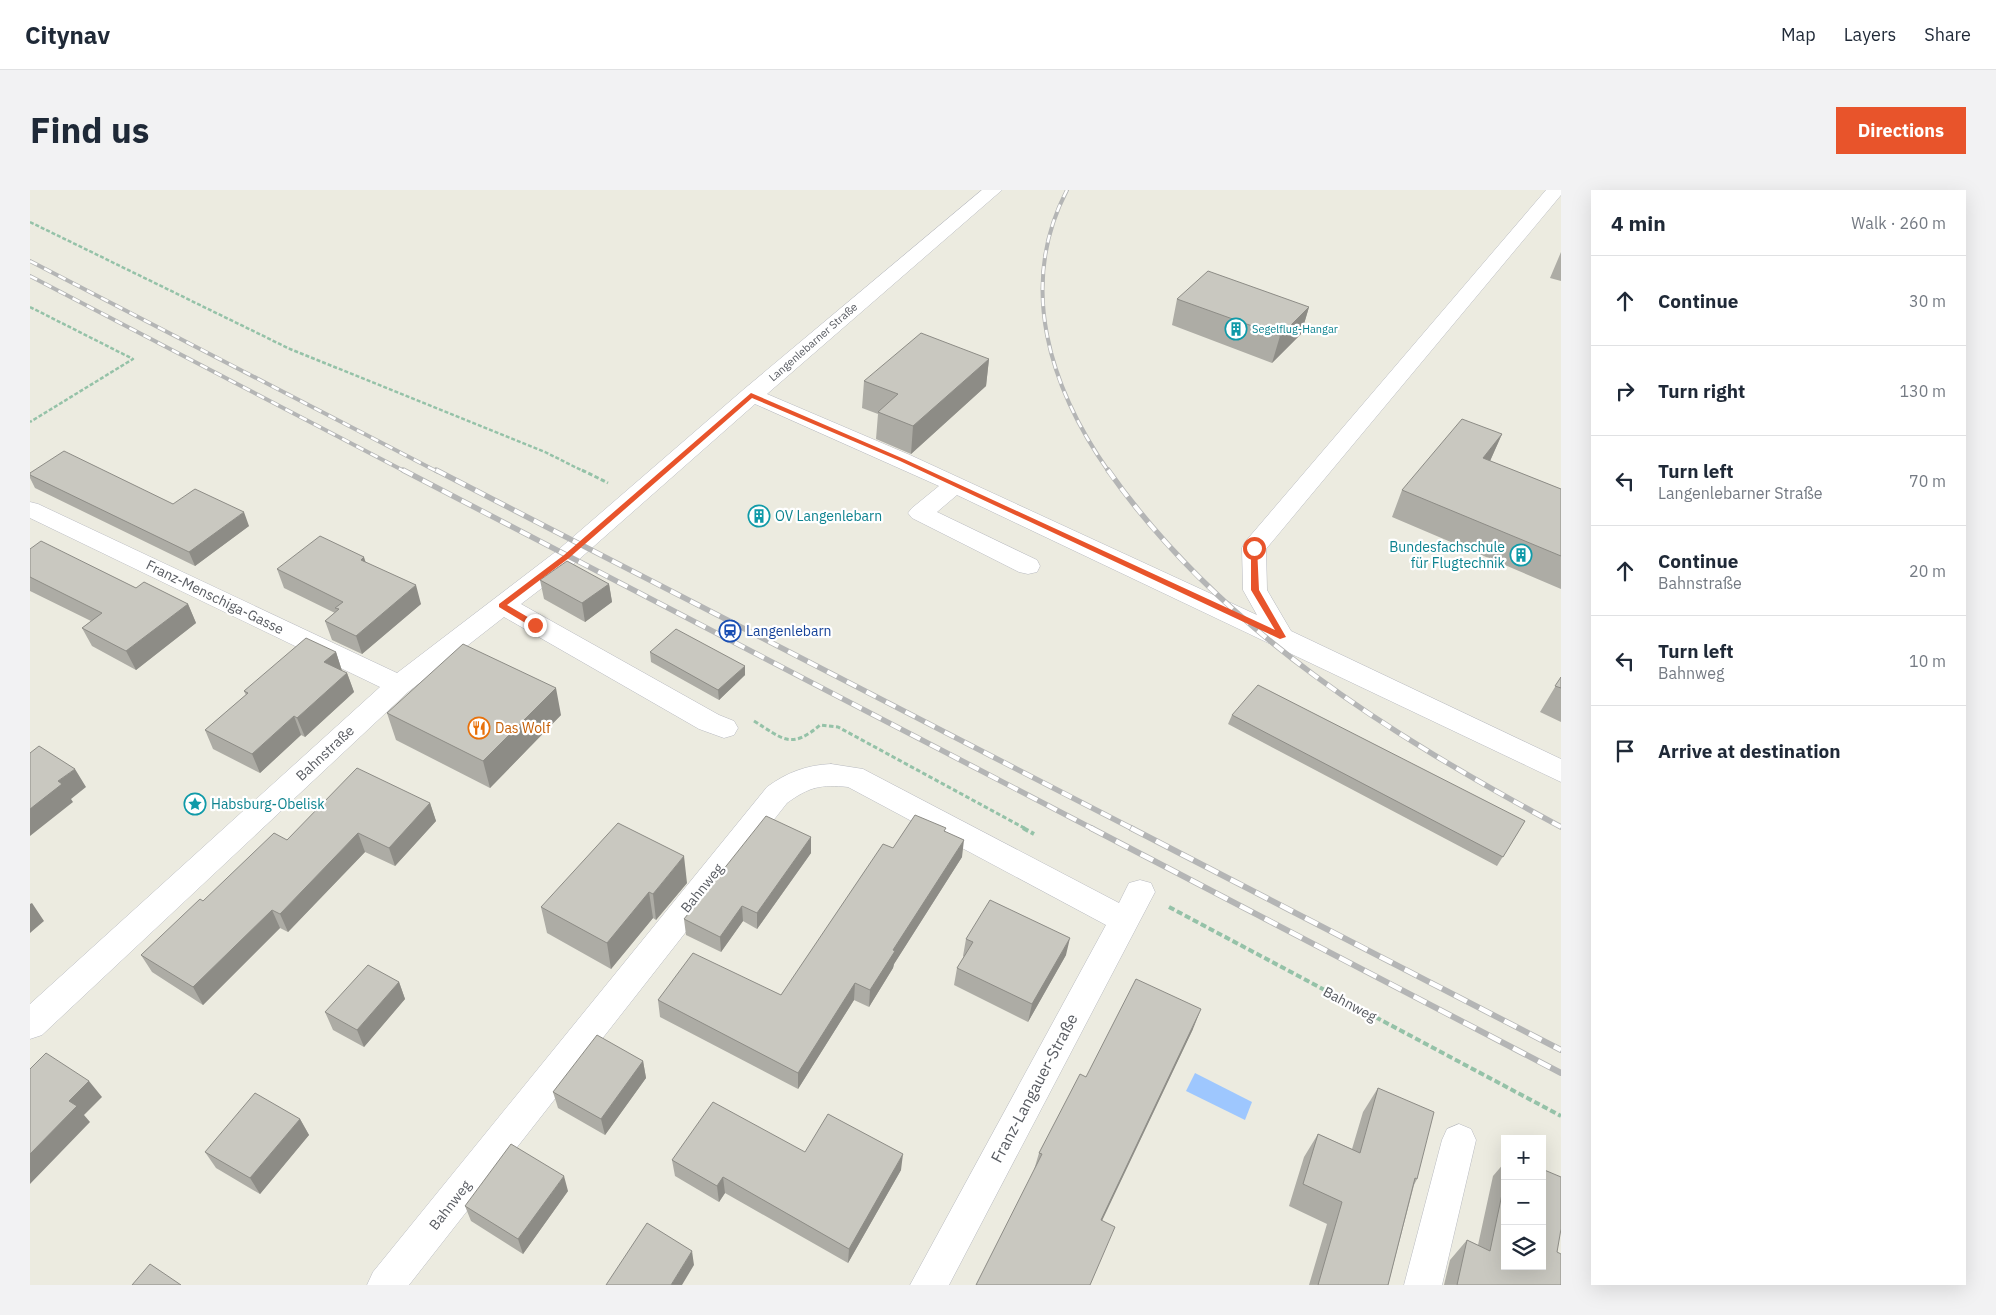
<!DOCTYPE html>
<html lang="en">
<head>
<meta charset="utf-8">
<style>
  body { margin:0; font-family:"IBM Plex Sans",sans-serif; background:#f2f2f3; color:#1f2937 }
  .controls { position:absolute; right:15px; bottom:15px; display:grid; overflow:hidden; border-radius:0px; box-shadow:0 5px 20px #0002 }
  .controls button { width:45px; height:45px; display:grid; place-items:center; padding:0; border:0; border-bottom:1px solid #e0e1e3; background:#fff; color:#1f2937; font:25px sans-serif }
  .stop { position:absolute; width:15px; height:15px; margin:-11px; border:4px solid #e8542b; border-radius:50%; background:#fff }
  .stop.end { background:#e8542b; border-color:#fff; box-shadow:0 1px 5px #0008 }
  .list { margin:0; padding:0; list-style:none }
  h2 { display:flex; justify-content:space-between; align-items:center; height:65px; margin:0; padding:0 20px; font-size:21px }
  h2 small { font-size:16px; font-weight:400; color:#747a83 }
  .list li { display:grid; grid-template-columns:32px 1fr auto; gap:15px; align-items:center; box-sizing:border-box; height:90px; padding:0 20px; border-top:1px solid #e0e1e3 }
  .list b { display:block; font-size:19px; white-space:nowrap }
  .list p { margin:0; font-size:16px; white-space:nowrap; color:#747a83 }
  .list em { font-size:16px; font-style:normal; color:#747a83 }
  .icon { flex:none; width:28px; height:28px; fill:none; stroke:currentColor; stroke-width:2; stroke-linecap:round; stroke-linejoin:round }
  .map { position:relative; flex:none; width:1531px; height:1095px; overflow:hidden; border-radius:0px }
  header { display:flex; align-items:center; gap:30px; box-sizing:border-box; height:70px; padding:0 25px; background:#fff; border-bottom:1px solid #e0e1e3 }
  header strong { font-size:24px }
  nav { display:flex; gap:28px; margin-inline-start:auto; font-size:18px }
  .intro { display:flex; align-items:center; justify-content:space-between; box-sizing:border-box; height:120px; padding:0 30px }
  h1 { margin:0; font-size:35px }
  .button { padding:12px 22px; border-radius:0px; background:#e8542b; color:#fff; font-size:18px; font-weight:700 }
  main { display:flex; gap:30px; padding:0 30px }
  aside { flex:1; background:#fff; border-radius:0px; box-shadow:0 5px 20px #0002 }
  .map>svg:first-child { display:block }
  .water { fill:#9ec7fe }
  .lines { fill:none; stroke-linecap:round; stroke-linejoin:round }
  .minor-casing { stroke:#b8bac0; stroke-width:1 }
  .path-far2 { stroke:#95c2a8; stroke-width:2.5; stroke-dasharray:4 2; stroke-linecap:butt }
  .path-far1 { stroke:#95c2a8; stroke-width:3; stroke-dasharray:4.5 2.5; stroke-linecap:butt }
  .path { stroke:#95c2a8; stroke-width:4; stroke-dasharray:6 3; stroke-linecap:butt }
  .minor { fill:#fff; fill-rule:evenodd }
  .rail-far2-casing { stroke:#b4b5b5; stroke-width:4 }
  .rail-far1-casing { stroke:#b4b5b5; stroke-width:5.5 }
  .rail-casing { stroke:#b4b5b5; stroke-width:6 }
  .rail-far2 { stroke:#fff; stroke-width:2.5; stroke-dasharray:8; stroke-linecap:butt }
  .rail-far1 { stroke:#fff; stroke-width:4; stroke-dasharray:11; stroke-linecap:butt }
  .rail { stroke:#fff; stroke-width:4.5; stroke-dasharray:14; stroke-linecap:butt }
  .wall { fill:#adaca5 }
  .shaded-wall { fill:#8d8c86 }
  .building { fill:#c9c8c0; stroke:#8d8c86 }
  .route { fill:#e8542b }
  .labels { text-anchor:middle; dominant-baseline:central; stroke-width:4.5; stroke-linejoin:round; paint-order:stroke }
  .far-culture-label { font-size:11px; fill:#0d838f; stroke:#fff; text-anchor:start }
  .far-street-label { font-size:11px; fill:#595c62; stroke:#fff }
  .culture-label { font-size:14px; fill:#0d838f; stroke:#fff; text-anchor:start }
  .street-label { font-size:14px; fill:#595c62; stroke:#fff }
  .transit-label { font-size:14px; fill:#164399; stroke:#fff; text-anchor:start }
  .food-label { font-size:14px; fill:#c56008; stroke:#fff; text-anchor:start }
  .near-street-label { font-size:16px; fill:#595c62; stroke:#fff }
</style>
</head>
<body>
<header>
<strong>Citynav</strong>
<nav><a>Map</a><a>Layers</a><a>Share</a></nav>
</header>
<div class="intro"><h1>Find us</h1><a class="button">Directions</a></div>
<main>
<div class="map">
<svg width="1531" height="1095" viewBox="0 0 1531 1095">
  <rect width="100%" height="100%" fill="#ecebe0"/>
  <path class="water" d="M1165 883 1222 912 1215 930 1156 901Z"/>
  <g class="lines">
    <g class="minor-casing">
      <path id="minor" d="M952 0H972L737 204 880 265 1227 425 1213 400 1212 358 1215 352 1516 0H1531V5L1236 359 1237 400 1261 441 1531 569V592L927 305 907 322 1007 370 1010 376 1007 382 998 384 989 382 882 328 878 323 882 318 909 296 725 214 546 372 491 414 689 525 704 531 708 538 704 545 694 548 669 539 474 427 378 502 12 845 0 849V814L350 497 0 328V312L8 314 367 483 528 360 713 200Z
        M801 574 833 579 1089 713 1099 693 1110 690 1121 693 1125 702 919 1095H880L1076 735 818 597C791 594 779 597 757 613L379 1095H337L343 1082 737 597C756 583 776 575 801 574Z
        M1429 934 1441 939 1446 950 1412 1095H1374L1412 950 1417 939Z"/>
    </g>
    <path class="path-far2" d="M0 32 260 159 515 262 555 282
      M0 117 103 169 0 232"/>
    <path class="path-far1" d="M552 280 578 293
      M724 531C753 549 761 560 790 535L808 537 996 639"/>
    <path class="path" d="M993 638 1004 644
      M1139 717 1531 926"/>
    <use href="#minor" class="minor"/>
    <g class="rail-far2-casing">
      <path id="rail-far2" d="M1037 0C987 96 1020 198 1079 282
        M0 71 408 282
        M0 86 376 282"/>
    </g>
    <g class="rail-far1-casing">
      <path id="rail-far1" d="M373 280 1063 639
        M406 280 1103 639
        M1078 280C1191 441 1361 545 1531 637"/>
    </g>
    <g class="rail-casing">
      <path id="rail" d="M1061 638 1531 883
        M1101 638 1531 860"/>
    </g>
    <use href="#rail-far2" class="rail-far2"/>
    <use href="#rail-far1" class="rail-far1"/>
    <use href="#rail" class="rail"/>
  </g>
  <path class="wall" d="M1531 62V91L1520 88Z
    M1147 109 1279 117 1271 144 1242 173 1142 135Z
    M959 169 956 196 881 264 846 249 848 224 832 218 834 191Z
    M1472 244 1460 271 1531 299V399L1362 327 1372 300Z
    M0 283 143 314 219 336 165 376 5 298 0 288Z
    M0 359 106 398 158 414 166 433 106 480 62 456 52 438 61 431 0 401Z
    M336 373 391 414 332 464 302 450 295 431 305 423 254 398 247 379Z
    M510 390 579 394 582 412 555 432 514 409Z
    M306 462 312 481 317 483 324 502 275 547 271 545 230 583 183 559 175 540 216 505 214 501Z
    M620 462 715 485 689 510 621 472Z
    M1531 487V532L1510 522Z
    M357 523 531 525 460 598 366 550Z
    M1202 525 1495 631 1467 676 1198 534Z
    M400 613 406 631 365 676 335 662 258 742 250 738 173 815 122 782 111 765 173 711 257 650Z
    M915 641 932 667 864 774 863 778 839 817 824 810 768 899 630 827 628 810 751 805 863 658Z
    M781 647V663L727 739 713 731 691 762 656 745 654 729Z
    M657 693 626 730 623 728 581 779 517 743 511 717Z
    M936 749 1036 765 998 832 924 795 927 778 934 767 933 766Z
    M369 792 375 809 334 857 303 840 295 822Z
    M1163 839 1072 1031 1078 1054 1004 980 1009 963 1056 887Z
    M613 871 616 888 575 945 528 918 523 902Z
    M1348 898 1387 989 1384 995 1358 1095H1279L1297 1034 1259 1016 1274 967 1288 944 1322 959 1333 922Z
    M270 929 279 945 230 1004 186 978 175 962Z
    M775 962 871 980 818 1073 695 1003 689 1012 645 986 642 970Z
    M1475 972V1076L1527 1062 1531 1095H1414L1420 1070 1437 1050 1448 1055 1463 986Z
    M538 1001 493 1064 441 1031 435 1016Z"/>
  <path class="shaded-wall" d="M1279 117 1271 144 1242 173 1250 146Z
    M959 169 956 196 881 264 883 236Z
    M1472 244 1460 271 1453 268Z
    M214 322 219 336 165 376 159 362Z
    M334 367 340 386 331 370Z
    M579 394 582 412 555 432 552 413Z
    M386 395 391 414 332 464 326 446Z
    M158 414 166 433 106 480 96 461Z
    M306 462 312 481 294 472Z
    M715 476V485L689 510 688 500Z
    M317 483 324 502 275 547 267 528Z
    M526 498 531 525 460 598 453 571Z
    M264 526 271 545 230 583 222 564Z
    M45 579 56 597 41 609 43 612 0 646V619L28 591Z
    M400 613 406 631 365 676 359 658Z
    M328 643 335 662 258 742 250 724Z
    M781 647V663L727 739V723Z
    M934 650 932 667 864 774 863 778 839 817 840 800 863 760Z
    M654 666 657 693 626 730 623 704Z
    M619 702 623 728 581 779 577 753Z
    M2 713 14 731 0 743V714Z
    M712 716 713 731 691 762 690 747Z
    M242 720 250 738 173 815 163 797Z
    M1040 748 1036 765 998 832 1002 814Z
    M369 792 375 809 334 857 327 840Z
    M825 793 824 810 768 899V883Z
    M1171 819 1163 839 1064 1047 1071 1030Z
    M613 871 616 888 575 945 571 929Z
    M59 891 72 907 54 925 60 932 0 994V964L39 911Z
    M270 929 279 945 230 1004 220 988Z
    M873 964 871 980 818 1073 819 1059Z
    M534 986 538 1001 493 1064 488 1049Z
    M693 987 695 1003 689 1012 687 996Z
    M662 1061 664 1075 652 1095H641Z"/>
  <path class="building" d="M1178 81 1279 117 1250 146 1147 109Z
    M891 143 959 169 883 236 848 222 868 204 834 191Z
    M1432 229 1472 244 1453 268 1531 299V366L1372 300Z
    M34 261 143 314 165 299 214 322 159 362 0 285V283Z
    M290 346 334 367 331 370 386 395 326 446 295 431 309 419 305 418 313 412 247 379Z
    M11 351 106 398 114 392 158 414 96 461 52 438 72 423 0 387V359Z
    M537 371 579 394 552 413 510 390Z
    M646 439 715 476 688 500 620 462Z
    M276 448 306 462 294 472 317 483 267 528 264 526 222 564 175 540 218 503 214 501Z
    M433 454 526 498 453 571 357 523Z
    M1531 487V498L1525 496Z
    M1228 495 1495 631 1473 667 1202 525Z
    M9 556 45 579 28 591 32 594 0 619V563Z
    M327 578 400 613 359 658 328 643 250 724 242 720 163 797 111 765 170 709 173 711 244 643 257 650Z
    M885 625 916 638 914 641 934 650 863 760 865 761 840 800 825 793 768 883 628 810 663 763 751 805 853 654 863 658Z
    M736 626 781 647 727 723 712 716 690 747 654 729Z
    M588 633 654 666 623 704 619 702 577 753 511 717Z
    M960 710 1040 748 1002 814 927 778 943 752 936 749Z
    M338 775 369 792 327 840 295 822Z
    M1106 789 1171 819 1071 1030 1085 1037 1060 1095H946L1012 964 1009 963 1050 884 1056 887Z
    M567 845 613 871 571 929 523 902Z
    M16 863 59 891 39 911 47 916 0 964V879Z
    M1348 898 1404 922 1387 989 1385 988 1358 1095H1288L1312 1012 1273 994 1288 944 1330 963Z
    M225 903 270 929 220 988 175 962Z
    M683 912 775 962 798 924 873 964 819 1059 693 987 687 996 642 970Z
    M481 954 534 986 488 1049 435 1016Z
    M1512 979 1531 987V1039L1527 1062 1531 1064V1095H1427L1437 1050 1460 1061 1475 990V1076H1512Z
    M617 1033 662 1061 641 1095H576Z
    M120 1074 151 1095H102Z"/>
  <path class="route" d="M721 203 874 269 1245 440 1221 400V358L1227 357 1229 400 1256 447 1250 449 870 271 722 208 539 368 477 415 508 433V437H502L469 417V414L534 365Z"/>
  <defs>
    <g id="building-ring" transform="scale(1.125)"><circle r="9.5" fill="#fff" stroke="#0f9aa8" stroke-width="1.5"/><path d="M-4-6H4V6H1V3H-1V6H-4ZM-2.5-4.3h1.7v1.8h-1.7ZM.8-4.3h1.7v1.8H.8ZM-2.5-1h1.7V.8h-1.7ZM.8-1h1.7V.8H.8Z" fill="#0f9aa8"/></g>
    <g id="station-ring" transform="scale(1.125)"><circle r="9.5" fill="#fff" stroke="#1a4fb4" stroke-width="1.5"/><path d="M-3-6H3Q5-6 5-4V2Q5 4 3 4L4.5 6H3L1.5 4h-3L-3 6H-4.5L-3 4Q-5 4-5 2V-4Q-5-6-3-6ZM-3.5-4v3h7v-3ZM-3.5 1v1.5H-2V1ZM2 1v1.5H3.5V1Z" fill="#1a4fb4"/></g>
    <g id="restaurant-ring" transform="scale(1.125)"><circle r="9.5" fill="#fff" stroke="#e8710a" stroke-width="1.5"/><path d="M-5-6h1v4h1v-4h1v4h1v-4h1v5L-1.5 .5V6h-2V.5L-5-1ZM5-6V6H3V1.5H1.5Q1.5-4 5-6Z" fill="#e8710a"/></g>
    <g id="sight-ring" transform="scale(1.125)"><circle r="9.5" fill="#fff" stroke="#0f9aa8" stroke-width="1.5"/><path d="M0-6L1.8-2.2L6-1.7L2.9 1.2L3.7 5.4L0 3.3L-3.7 5.4L-2.9 1.2L-6-1.7L-1.8-2.2Z" fill="#0f9aa8"/></g>
  </defs>
  <g fill-rule="evenodd">
    <use href="#building-ring" x="1206" y="139"/>
    <use href="#building-ring" x="729" y="326"/>
    <use href="#building-ring" x="1491" y="365"/>
    <use href="#station-ring" x="700" y="441"/>
    <use href="#restaurant-ring" x="449" y="538"/>
    <use href="#sight-ring" x="165" y="614"/>
  </g>
  <g class="labels">
    <g class="far-culture-label">
      <text x="1222" y="139">Segelflug-Hangar</text>
    </g>
    <g class="far-street-label">
      <text transform="translate(783 152) rotate(-41)">Langenlebarner Straße</text>
    </g>
    <g class="culture-label">
      <text x="745" y="326">OV Langenlebarn</text>
      <text x="1475" y="357" text-anchor="end">Bundesfachschule<tspan x="1475" dy="16">für Flugtechnik</tspan></text>
      <text x="181" y="614">Habsburg-Obelisk</text>
    </g>
    <g class="street-label">
      <text transform="translate(185 407) rotate(26)">Franz-Menschiga-Gasse</text>
      <text transform="translate(295 563) rotate(-43)">Bahnstraße</text>
      <text transform="translate(672 698) rotate(-51)">Bahnweg</text>
      <text transform="translate(1320 814) rotate(28)">Bahnweg</text>
      <text transform="translate(420 1015) rotate(-52)">Bahnweg</text>
    </g>
    <g class="transit-label">
      <text x="716" y="441">Langenlebarn</text>
    </g>
    <g class="food-label">
      <text x="465" y="538">Das Wolf</text>
    </g>
    <g class="near-street-label">
      <text transform="translate(1004 898) rotate(-62)">Franz-Langauer-Straße</text>
    </g>
  </g>
</svg>
<div class="controls">
<button>+</button>
<button>−</button>
<button><svg class="icon" aria-label="layers" viewBox="0 0 24 24"><path d="M12 4l9 5-9 5-9-5zM3 14l9 5 9-5"/></svg></button>
</div>
<div class="stop" style="left:1224px;top:358px"></div>
<div class="stop end" style="left:505px;top:435px"></div>
</div>
<aside>
<h2>4 min<small>Walk · 260 m</small></h2>
<ul class="list">
<li><svg class="icon" aria-label="ahead" viewBox="0 0 24 24"><path d="M12 20V5M6 11l6-6 6 6"/></svg><div><b>Continue</b></div><em>30 m</em></li>
<li><svg class="icon" aria-label="right" viewBox="0 0 24 24"><path d="M7 20v-9h11M14 6l5 5-5 5"/></svg><div><b>Turn right</b></div><em>130 m</em></li>
<li><svg class="icon" aria-label="left" viewBox="0 0 24 24"><path d="M17 20v-9H6M10 6l-5 5 5 5"/></svg><div><b>Turn left</b><p>Langenlebarner Straße</p></div><em>70 m</em></li>
<li><svg class="icon" aria-label="ahead" viewBox="0 0 24 24"><path d="M12 20V5M6 11l6-6 6 6"/></svg><div><b>Continue</b><p>Bahnstraße</p></div><em>20 m</em></li>
<li><svg class="icon" aria-label="left" viewBox="0 0 24 24"><path d="M17 20v-9H6M10 6l-5 5 5 5"/></svg><div><b>Turn left</b><p>Bahnweg</p></div><em>10 m</em></li>
<li><svg class="icon" aria-label="arrive" viewBox="0 0 24 24"><path d="M6 21V4h12l-3 4 3 4H6"/></svg><div><b>Arrive at destination</b></div></li>
</ul>
</aside>
</main>
</body>
</html>
